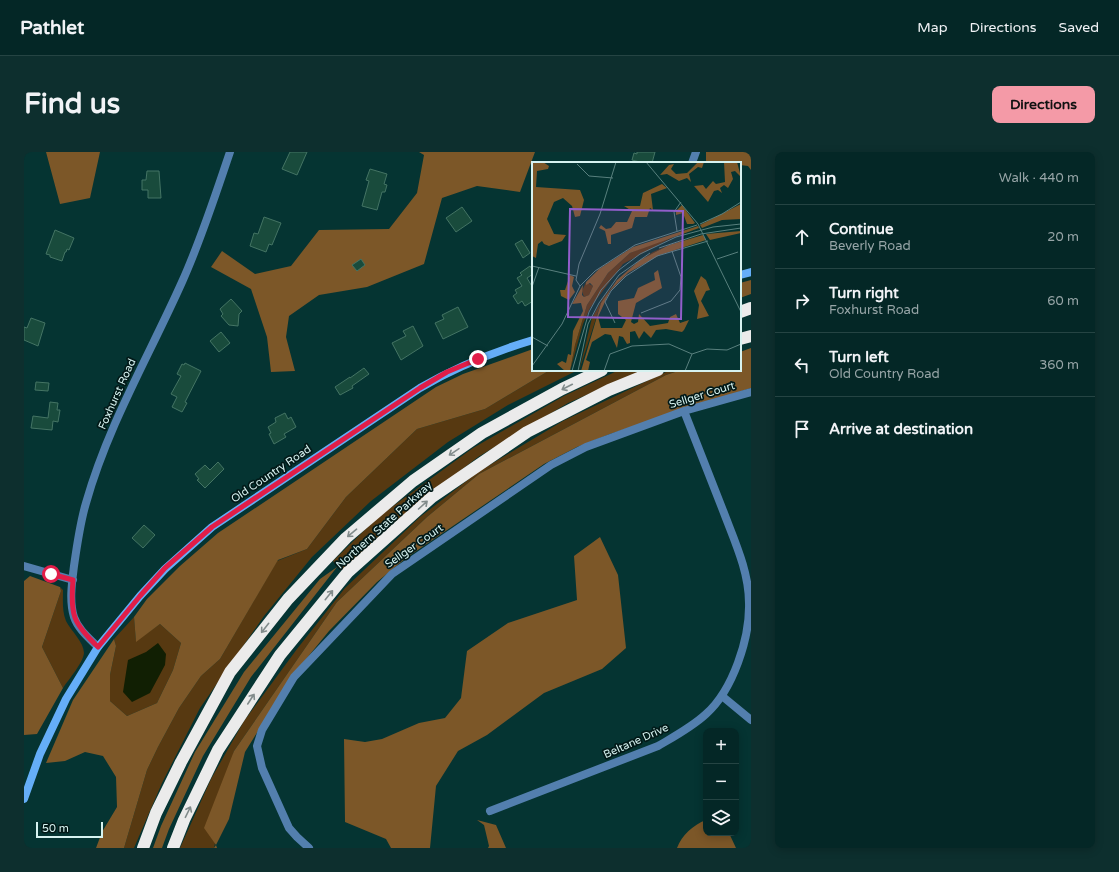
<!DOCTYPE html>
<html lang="en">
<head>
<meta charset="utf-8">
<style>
  body { margin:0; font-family:"Varela Round",sans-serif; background:#0d2f2e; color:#f1f3f6 }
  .controls { position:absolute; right:12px; bottom:12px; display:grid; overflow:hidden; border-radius:8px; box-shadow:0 2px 10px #0003 }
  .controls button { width:36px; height:36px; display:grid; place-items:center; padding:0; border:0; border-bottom:1px solid #254443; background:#042726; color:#f1f3f6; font:20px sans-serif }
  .scale { position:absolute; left:12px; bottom:10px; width:67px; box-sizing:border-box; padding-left:4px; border:2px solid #d6f2f0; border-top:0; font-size:11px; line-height:14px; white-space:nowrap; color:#d6f2f0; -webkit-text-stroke:3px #021918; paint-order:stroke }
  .stop { position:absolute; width:12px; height:12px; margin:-9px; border:3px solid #e11d48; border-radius:50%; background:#fff }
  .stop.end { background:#e11d48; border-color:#fff; box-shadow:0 1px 4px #0008 }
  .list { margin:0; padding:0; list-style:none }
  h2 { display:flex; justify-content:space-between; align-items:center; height:52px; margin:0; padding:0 16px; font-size:17px }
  h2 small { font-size:13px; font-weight:400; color:#97a5a7 }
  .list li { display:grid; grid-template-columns:26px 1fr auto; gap:12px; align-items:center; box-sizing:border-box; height:64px; padding:0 16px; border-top:1px solid #254443 }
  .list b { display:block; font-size:15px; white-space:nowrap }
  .list p { margin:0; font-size:13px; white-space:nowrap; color:#97a5a7 }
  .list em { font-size:13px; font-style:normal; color:#97a5a7 }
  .icon { flex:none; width:22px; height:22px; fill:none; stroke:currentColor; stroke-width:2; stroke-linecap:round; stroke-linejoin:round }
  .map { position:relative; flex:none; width:727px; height:696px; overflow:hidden; border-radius:8px }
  header { display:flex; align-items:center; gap:24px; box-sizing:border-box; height:56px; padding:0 20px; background:#042726; border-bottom:1px solid #254443 }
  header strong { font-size:19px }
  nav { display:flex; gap:22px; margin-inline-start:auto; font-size:14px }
  .intro { display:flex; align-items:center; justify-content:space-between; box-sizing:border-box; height:96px; padding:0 24px }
  h1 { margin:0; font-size:28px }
  .button { padding:10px 18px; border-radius:8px; background:#f49aa7; color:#111; font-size:14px; font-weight:700 }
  main { display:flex; gap:24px; padding:0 24px }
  aside { flex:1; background:#042726; border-radius:8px; box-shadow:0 2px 10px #0003 }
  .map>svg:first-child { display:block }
  .green { fill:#573911 }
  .forest { fill:#7c5728 }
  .water { fill:#111f03 }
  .building { fill:#194b3c; stroke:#447464 }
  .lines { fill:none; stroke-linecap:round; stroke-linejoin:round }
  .street { stroke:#537fae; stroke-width:8 }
  .secondary { stroke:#65aef8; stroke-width:8 }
  .highway { stroke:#ebebeb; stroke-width:12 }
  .oneway { stroke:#828c8c }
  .route { stroke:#e11d48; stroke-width:5 }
  .labels { text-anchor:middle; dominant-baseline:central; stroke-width:3.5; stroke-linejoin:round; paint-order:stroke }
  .street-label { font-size:11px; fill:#d6f2f0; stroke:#021918 }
  .inset-road { fill:none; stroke:#59807e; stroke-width:1 }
  .view { fill:#925ecb; fill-opacity:0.15; stroke:#925ecb; stroke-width:2 }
  .inset-edge { fill:none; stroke:#d6f2f0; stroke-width:2 }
</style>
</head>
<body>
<header>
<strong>Pathlet</strong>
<nav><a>Map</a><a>Directions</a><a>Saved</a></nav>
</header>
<div class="intro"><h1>Find us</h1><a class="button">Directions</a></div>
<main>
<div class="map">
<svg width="727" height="696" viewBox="0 0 727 696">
  <rect width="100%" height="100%" fill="#053432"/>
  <path class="green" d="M526 218H554L484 253 424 290 347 349 288 405 240 464 176 556 138 631 110 696H100L123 618 134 595 155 556 177 524 196 507 253 409 283 397 322 345 393 277 461 257Z
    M595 218H620L544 251 454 305 363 376 320 418 313 415 309 409 354 365 449 296 540 244Z
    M646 218H657L642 223 455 322 403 365 313 450 210 599 190 696H156L187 627 220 569 273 497 321 436 396 365 454 320 539 269Z
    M36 435 39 438C39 449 38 459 42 469 47 479 60 490 60 501 59 511 45 527 39 536L18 495 37 439Z
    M110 465 112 489 136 472 157 491 149 518 133 551 103 564 86 549V523L92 494 90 487Z"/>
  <path class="forest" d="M22 0H76L66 46 36 52Z
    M395 0H511L496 40 453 34 418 46 400 112 343 135 295 143 265 164 262 185 271 219 247 220 243 185 227 137 187 115 198 99 231 122 267 114 295 78 365 77 393 41 400 3Z
    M682 0H727V18L724 14 716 13V11H682Z
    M727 128V142L716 146V131Z
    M727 196V236L586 282 553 295 520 312 382 406 353 430 305 479 269 523 221 600 205 667 192 693 193 696H190L192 693 180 676 210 599 313 450 403 365 455 322 642 223 657 218H716V200Z
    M509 197V218H526L461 257 393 277 322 345 283 397 254 408 196 507 177 524 155 556 134 595 123 618 100 696H72L78 680 93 655 92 625 79 604 61 600 41 609 22 611 49 548 90 487 92 494 86 523V549L103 564 133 551 149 518 157 491 136 472 112 490 110 465 123 447 156 414 194 381 412 235 439 222Z
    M576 385 594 423 602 496 578 517 520 541 463 583 434 599 412 634 406 696H367L362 687 321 670 320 587 341 590 358 587 395 571 421 566 437 546 443 499 484 471 553 448 550 404Z
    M313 415 227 525 179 604 145 677 138 696H129L137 674 171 600 220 520 296 427Z
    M6 424 36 435 37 439 18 495 39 536 13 582 0 583V429Z
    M453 668 472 673 482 696H464L465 694 460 673Z
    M682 668V681H705L712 696H653C658 683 669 673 682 668Z"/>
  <path class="water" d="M134 491 142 502 141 513 126 541 108 550 99 540 104 508 122 500Z"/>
  <path class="building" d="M266 0H283L273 23 258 17Z
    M613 0H631L628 11H620L608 8 610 1 613 2Z
    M346 17 363 22 360 32 363 33 361 40H358L353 58 338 54 345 29 342 28Z
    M123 19H135L137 46H124V38H118V28H122Z
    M438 55 448 69 432 80 422 66Z
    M240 65 257 71 248 93 245 92 242 100 226 94 230 81 234 82Z
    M31 78 50 86 45 98 43 97 42 100H41L38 109 26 105V103L22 102Z
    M498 88 506 101 499 106 491 92Z
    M337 107 341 113 333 119 328 113Z
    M506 114 509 119V122L503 126 509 136V149L501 154 498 149 494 152 489 144 493 141 491 138 498 134 493 126 498 123 496 121Z
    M207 147 218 159 215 162 214 174 205 173 197 164 199 162 196 157Z
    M434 155 444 175 419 187 411 171 420 167 418 163Z
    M7 166 21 171 14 194 0 188V175L3 176Z
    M389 174 399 194 377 208 368 191 382 184 379 179Z
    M197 180 206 191 195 200 186 189Z
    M161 211 177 219 161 250 163 251 158 260 148 255 153 245 147 242 157 224 153 222 158 212 160 213Z
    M340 216 345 222 328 234 329 236 316 243 311 235 326 225V226Z
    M12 230 25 231 24 239 11 238Z
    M26 250 34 251 33 258H36L34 270 29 269 28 278 7 276 9 264 24 266Z
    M261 261 264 267 267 265 272 275 260 282 262 285 250 292 245 282 247 281 244 275 252 270 251 266Z
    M194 310 200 317 181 336 173 328 175 327 171 322 181 313 186 318Z
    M120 373 131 383 119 396 108 386Z"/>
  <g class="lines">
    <path class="street" d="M668 11 672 0
      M0 414 49 428
      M74 495C65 486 54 477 50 465 45 449 48 430 50 414 53 393 56 371 62 351 84 273 125 204 158 130 177 88 191 44 206 0
      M698 544 727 568
      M466 659 634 594C651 584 668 575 682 562 709 538 726 486 725 451 725 420 711 390 700 361 687 327 673 293 660 259
      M285 696 273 685 265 676 238 616 233 594 238 578 270 525 368 422 527 313 562 295 660 259 727 240"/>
    <path class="secondary" d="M716 123 727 120
      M0 647 16 602 42 547 74 495 116 444 141 417 188 375 396 236C432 215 469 200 509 188"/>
    <path class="highway" d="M716 160 727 156
      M716 187 727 184
      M119 696 132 661 157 610 206 520 264 447 322 386 389 329 458 281 538 237 578 218
      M149 696 160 668 194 598 256 503 324 420 408 345 503 280 585 238 634 218"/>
  </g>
  <defs><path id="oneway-shaft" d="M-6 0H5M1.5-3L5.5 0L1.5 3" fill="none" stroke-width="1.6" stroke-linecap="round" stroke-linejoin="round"/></defs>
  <g class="oneway">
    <use href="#oneway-shaft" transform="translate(543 235) rotate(153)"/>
    <use href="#oneway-shaft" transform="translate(430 300) rotate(146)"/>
    <use href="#oneway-shaft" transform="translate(399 353) rotate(-42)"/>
    <use href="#oneway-shaft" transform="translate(328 381) rotate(140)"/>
    <use href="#oneway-shaft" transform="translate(305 443) rotate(-51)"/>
    <use href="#oneway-shaft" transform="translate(241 476) rotate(128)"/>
    <use href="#oneway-shaft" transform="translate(227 547) rotate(-57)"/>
    <use href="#oneway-shaft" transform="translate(164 660) rotate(-64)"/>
  </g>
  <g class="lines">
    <path class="route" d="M27 422 49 428C46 463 49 471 74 495L116 444 141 416 188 375 396 236 423 220 454 207"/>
  </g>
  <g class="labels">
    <g class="street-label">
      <text transform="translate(93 242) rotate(-66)">Foxhurst Road</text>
      <text transform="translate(678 243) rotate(-17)">Sellger Court</text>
      <text transform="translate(247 322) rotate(-34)">Old Country Road</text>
      <text transform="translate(360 373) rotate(-42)">Northern State Parkway</text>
      <text transform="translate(390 394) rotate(-35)">Sellger Court</text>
      <text transform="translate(612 589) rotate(-24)">Beltane Drive</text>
    </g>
  </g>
  <g transform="translate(508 10)">
    <rect width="209" height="209" fill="#053432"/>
    <path d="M167 66 141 75 91 102 58 146 51 162 38 209 43 183 55 143 76 111 98 91 132 77ZM171 73 137 83 108 98 85 118 69 141 47 209 60 156 71 136 87 116 108 98 121 90 137 83ZM54 120 61 124 57 133 52 135 50 129Z" fill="#573911"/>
    <path d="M0 0H11L17 4 16 7 5 9 4 25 48 28 52 38 48 54 43 55 40 44 31 36 22 40 15 57 22 72 34 73 30 79 17 84 12 82 10 79 6 82 4 96 0 94ZM166 0H172L170 6 166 5 157 12 159 20 155 16 147 19 135 12 128 13 137 3 142 2 139 7 144 12 155 11ZM192 0H205L209 15 203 9 199 10 201 17 196 26 192 23 188 26 190 31 186 28 182 29 176 40 162 24 171 23 174 27 181 19 184 22 193 20ZM130 22 135 26 119 32 121 48 118 46 115 55H103L100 66 79 73V82H76L73 69 67 66 69 63 74 67 79 66 84 60H95L100 49 92 44H108L111 31ZM209 42V57L190 58 170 66 168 63ZM150 43 163 61 161 62H155L151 51 144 53V49ZM166 64 167 66 98 91 76 111 55 143 43 183 38 209H33L25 202 30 199 34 201 36 192 39 193 41 169 51 149 49 141 40 142 51 123 50 133 52 135 57 133 61 124 58 121 54 123V120L67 107 101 85ZM209 69V71L178 78 174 72ZM171 73 174 78 128 93 96 111 78 129 66 155 69 166H90L94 158 86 152V139L102 136 106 126 123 118 122 111 126 108 130 126 104 141 99 160 102 162 106 160 107 152 118 164 136 161 138 155 144 152 148 161 157 158 152 168 150 170 134 167 124 168 119 176 112 169 107 177 103 169 98 170V181L95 182 91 175 87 174 85 186 79 173 73 172 60 180 54 198 58 200 56 209H49L69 141 85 118 108 98 137 83ZM38 113 42 115 40 124 43 130 37 138 29 134 28 128H33ZM169 114 174 118 178 128 174 129 169 139 177 154 165 157 167 143 162 129Z" fill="#7c5728"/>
    <path class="inset-road" d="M114 0 166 62 209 150M45 2 57 14 81 16M168 62 190 52 209 40M145 69 142 50 149 40M127 86 169 72 209 66M185 97 206 90M0 104 44 114M48 124 44 118 47 102 68 52 84 0M0 125 7 105M109 151 139 139 148 128 149 115 140 89M83 161 73 140 79 129 94 114 125 94 176 79M0 175 16 184M0 204 30 162 48 124 63 109 103 83 165 63M40 209 57 150 69 128 87 108 108 92 144 75 181 65 209 62M46 209 56 162 67 141 87 113 118 91M72 209 78 192 100 184 137 182 160 192M153 209 160 192 175 187 195 188 209 182"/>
    <path class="view" d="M38 47 151 49 149 157 36 155Z"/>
    <rect width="209" height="209" class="inset-edge"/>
  </g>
</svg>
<div class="controls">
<button>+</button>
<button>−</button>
<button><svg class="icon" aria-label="layers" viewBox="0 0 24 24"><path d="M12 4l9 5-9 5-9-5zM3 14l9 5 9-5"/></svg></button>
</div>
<div class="scale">50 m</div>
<div class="stop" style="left:27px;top:422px"></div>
<div class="stop end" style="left:454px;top:207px"></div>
</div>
<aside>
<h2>6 min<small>Walk · 440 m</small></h2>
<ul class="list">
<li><svg class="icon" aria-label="ahead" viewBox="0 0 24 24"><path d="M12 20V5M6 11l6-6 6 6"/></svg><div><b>Continue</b><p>Beverly Road</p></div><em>20 m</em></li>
<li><svg class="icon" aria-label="right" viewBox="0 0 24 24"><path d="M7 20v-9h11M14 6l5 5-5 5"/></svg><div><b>Turn right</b><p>Foxhurst Road</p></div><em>60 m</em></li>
<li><svg class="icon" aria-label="left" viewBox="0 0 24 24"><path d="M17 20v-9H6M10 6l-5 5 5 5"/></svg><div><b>Turn left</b><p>Old Country Road</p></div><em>360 m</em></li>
<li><svg class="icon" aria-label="arrive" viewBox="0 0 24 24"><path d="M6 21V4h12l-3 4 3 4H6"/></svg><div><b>Arrive at destination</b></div></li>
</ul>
</aside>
</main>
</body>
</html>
